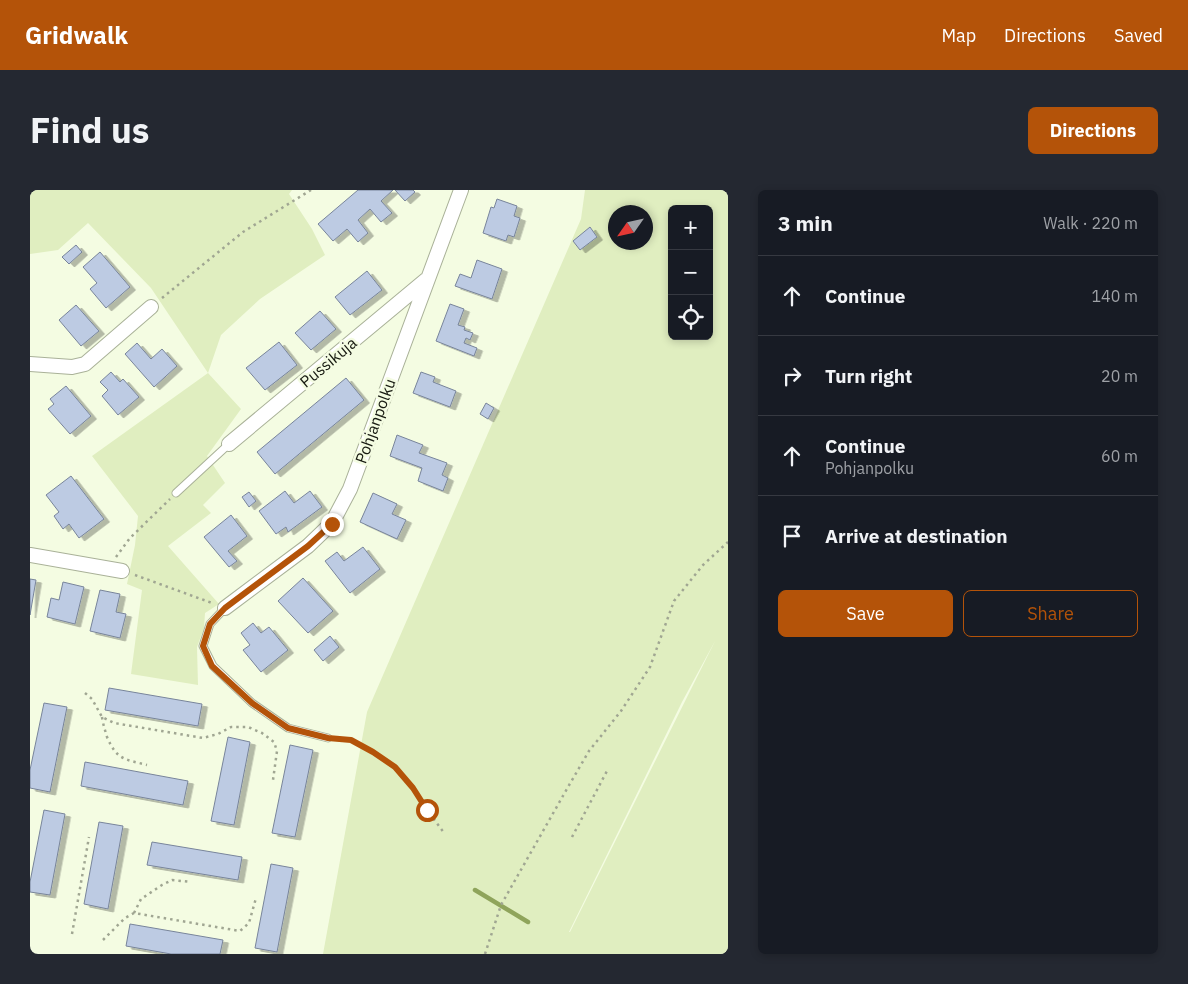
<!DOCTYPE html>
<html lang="en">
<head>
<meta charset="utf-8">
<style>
  body { margin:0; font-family:"IBM Plex Sans",sans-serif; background:#242831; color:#f1f3f6 }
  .controls { position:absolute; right:15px; top:15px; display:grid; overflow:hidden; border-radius:8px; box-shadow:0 2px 8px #0003 }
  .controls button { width:45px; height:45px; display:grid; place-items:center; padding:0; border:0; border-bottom:1px solid #363941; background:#171b24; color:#f1f3f6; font:25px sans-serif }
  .compass { position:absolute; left:578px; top:15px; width:45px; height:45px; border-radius:50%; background:#171b24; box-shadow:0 2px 8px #0003; rotate:236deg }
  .stop { position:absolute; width:15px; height:15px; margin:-11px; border:4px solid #b45309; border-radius:50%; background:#fff }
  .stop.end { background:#b45309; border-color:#fff; box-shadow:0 1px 5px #0008 }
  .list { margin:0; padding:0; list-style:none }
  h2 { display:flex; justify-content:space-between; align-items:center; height:65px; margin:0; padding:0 20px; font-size:21px }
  h2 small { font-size:16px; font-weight:400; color:#9ea1a6 }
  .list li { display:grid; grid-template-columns:32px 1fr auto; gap:15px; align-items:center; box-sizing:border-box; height:80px; padding:0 20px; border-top:1px solid #363941 }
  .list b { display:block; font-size:19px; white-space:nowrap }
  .list p { margin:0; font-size:16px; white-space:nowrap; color:#9ea1a6 }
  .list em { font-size:16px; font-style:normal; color:#9ea1a6 }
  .actions { display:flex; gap:10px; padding:15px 20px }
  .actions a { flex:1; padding:11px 0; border:1px solid #b45309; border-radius:8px; text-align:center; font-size:18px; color:#b45309 }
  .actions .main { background:#b45309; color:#fff }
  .icon { flex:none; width:28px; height:28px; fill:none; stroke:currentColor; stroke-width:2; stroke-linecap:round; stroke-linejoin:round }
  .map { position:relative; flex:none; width:698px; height:764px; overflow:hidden; border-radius:8px }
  header { display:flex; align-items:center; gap:30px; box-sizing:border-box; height:70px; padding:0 25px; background:#b45309; color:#fff }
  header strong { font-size:24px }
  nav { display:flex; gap:28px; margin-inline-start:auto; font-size:18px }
  .intro { display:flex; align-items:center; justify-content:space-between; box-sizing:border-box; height:120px; padding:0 30px }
  h1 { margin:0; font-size:35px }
  .button { padding:12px 22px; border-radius:8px; background:#b45309; color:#fff; font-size:18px; font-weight:700 }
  main { display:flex; gap:30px; padding:0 30px }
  aside { flex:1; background:#171b24; border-radius:8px; box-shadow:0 2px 8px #0003 }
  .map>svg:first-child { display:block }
  .green { fill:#e0eec0; fill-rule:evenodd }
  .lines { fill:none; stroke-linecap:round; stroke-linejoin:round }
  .stream { stroke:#8fa45b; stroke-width:4.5 }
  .building { fill:#bdcbe3; stroke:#78849a; filter:url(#shadow) }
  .service-casing { stroke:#a9b198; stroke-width:9 }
  .minor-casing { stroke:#a9b198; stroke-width:16 }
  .path { stroke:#a0a692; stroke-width:2.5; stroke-dasharray:2.5 4; stroke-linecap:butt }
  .service { stroke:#fff; stroke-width:7 }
  .minor { stroke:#fff; stroke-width:14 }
  .route { stroke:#b45309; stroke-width:6 }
  .labels { text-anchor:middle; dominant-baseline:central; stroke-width:5; stroke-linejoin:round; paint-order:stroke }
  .street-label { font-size:16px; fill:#171a11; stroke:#f4fce2 }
</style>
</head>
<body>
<header>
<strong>Gridwalk</strong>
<nav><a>Map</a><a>Directions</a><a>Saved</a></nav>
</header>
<div class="intro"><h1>Find us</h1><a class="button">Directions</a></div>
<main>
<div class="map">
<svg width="698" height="764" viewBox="0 0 698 764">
  <defs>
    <filter id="shadow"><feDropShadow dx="5.5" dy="3" stdDeviation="0" flood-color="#0004"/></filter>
  </defs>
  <rect width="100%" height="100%" fill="#f4fce2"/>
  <path class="green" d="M0 0H262L259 4 282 39 295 65 230 109 191 145 178 183 211 219 177 266 195 293 173 315 181 323 138 356 189 414 175 423 174 438 167 457 168 495 101 484 112 400 97 394 105 355 108 326 62 266 178 183 121 98 58 33 28 60 0 64Z
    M555 0H698V764H293L337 522 551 29ZM642 19H679V146H642ZM586 22H616V52H586ZM685 451 540 742H539L652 512Z"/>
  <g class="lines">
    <path class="stream" d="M445 700 498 732"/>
  </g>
  <path class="building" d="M328 0H363L351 11 362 23 351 32 340 19 328 30 338 43 328 52 317 39 303 51 288 34Z
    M365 0H383L385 2 375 11Z
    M467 9 487 16 484 26 490 28 484 47 478 45 476 51 453 43 461 17 464 18Z
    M560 37 567 47 550 60 543 51Z
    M46 55 52 62 39 74 32 67Z
    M70 62 100 97 76 118 60 99 67 93 53 77Z
    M447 70 472 79 462 109 425 96 430 84 441 88Z
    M337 81 352 100 320 125 305 107Z
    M420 114 434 119 428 135 435 137 434 140 443 143 440 150 436 148 434 153 447 158 444 166 406 151Z
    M46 115 69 141 51 156 29 130Z
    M290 121 306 139 281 160 265 143Z
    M249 152 267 175 235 200 216 178Z
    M107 153 121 169 132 159 147 176 124 197 95 164Z
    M81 182 90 192 93 189 109 207 88 225 72 206 78 200 70 192Z
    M391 182 405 187 403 192 426 201 420 217 383 203Z
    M316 188 334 210 245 284 227 262Z
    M36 196 61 226 40 244 18 219 24 214 20 209Z
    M456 213 464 218 458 229 450 224Z
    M367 245 393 255 389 263 417 273 412 285 418 288 413 301 388 291 392 278 360 266Z
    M41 286 74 329 49 348 39 334 33 339 24 326 29 322 16 305Z
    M255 301 264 313 280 301 292 317 258 342 256 337 246 344 229 321Z
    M219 302 226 311 219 317 212 307Z
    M343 303 367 314 362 324 376 330 367 349 330 332Z
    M201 325 217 346 198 361 207 371 199 377 174 347Z
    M333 357 350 379 320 403 295 371 307 362 314 371Z
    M273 388 303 421 278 443 248 411Z
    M0 389 6 390 0 425Z
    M33 392 54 397 45 434 17 427 21 408 29 410Z
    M70 400 90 404 86 422 96 424 90 448 60 441Z
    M223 433 231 443 239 437 258 460 231 482 213 460 220 455 211 443Z
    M300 446 309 457 293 471 284 460Z
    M79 498 172 514 168 536 75 520Z
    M14 513 37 517 20 602 0 598V580Z
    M198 547 220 552 204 635 181 631Z
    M260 555 283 560 265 647 242 643Z
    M55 572 158 591 153 615 51 596Z
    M14 620 35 624 20 705 0 702V692Z
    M69 632 93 636 78 719 54 714Z
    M122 652 212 667 208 690 117 675Z
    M241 674 263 678 247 762 225 758Z
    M100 734 193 750 190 764H141L96 756Z"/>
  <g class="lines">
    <g class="service-casing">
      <path id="service" d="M146 303 199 254
        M195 418 180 434 173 456 183 476 222 513 258 538 298 548"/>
    </g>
    <g class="minor-casing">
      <path id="minor" d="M0 174 42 177 55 174 121 117
        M199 254 396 90
        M0 365 92 381
        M195 418 278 356 302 333 320 299 431 0"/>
    </g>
    <path class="path" d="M132 108 213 42 281 0
      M86 367 100 348 140 309
      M105 385 182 413
      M55 503 62 509 72 527 84 533 173 548 188 544 201 537H218L232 543 244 552 247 561 243 590
      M72 527C73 534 75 540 77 547 87 570 94 569 117 575
      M307 549 321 550 365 577 383 598 397 620 415 644
      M542 647 578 579
      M104 723 111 709 132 695 142 690 161 692
      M42 744 59 647
      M73 750 95 728 104 723 210 741 219 733 226 708
      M455 764 471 715 538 597 559 561 591 521 620 477 644 411 673 375 698 352"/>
    <use href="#service" class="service"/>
    <use href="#minor" class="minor"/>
  </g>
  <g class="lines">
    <path class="route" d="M302 334 278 356 195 418 180 434 173 456 182 476 222 513 258 538 298 548 321 550 343 562 365 577 383 598 397 620"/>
  </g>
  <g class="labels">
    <g class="street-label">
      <text transform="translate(298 172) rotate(-40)">Pussikuja</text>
      <text transform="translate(345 231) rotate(-70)">Pohjanpolku</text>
    </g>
  </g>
</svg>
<div class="controls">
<button>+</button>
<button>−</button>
<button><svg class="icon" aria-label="locate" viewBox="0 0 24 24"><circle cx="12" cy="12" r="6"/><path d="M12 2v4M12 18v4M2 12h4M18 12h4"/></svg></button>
</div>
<svg class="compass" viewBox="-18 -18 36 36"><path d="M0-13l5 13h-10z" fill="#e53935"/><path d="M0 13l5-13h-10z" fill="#9ea1a6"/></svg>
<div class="stop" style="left:397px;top:620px"></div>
<div class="stop end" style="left:302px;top:334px"></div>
</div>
<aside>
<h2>3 min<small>Walk · 220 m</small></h2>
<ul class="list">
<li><svg class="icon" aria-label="ahead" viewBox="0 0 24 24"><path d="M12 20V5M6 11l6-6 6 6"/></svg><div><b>Continue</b></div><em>140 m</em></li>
<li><svg class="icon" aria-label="right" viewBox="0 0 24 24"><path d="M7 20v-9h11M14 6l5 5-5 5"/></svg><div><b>Turn right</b></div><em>20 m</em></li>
<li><svg class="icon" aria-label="ahead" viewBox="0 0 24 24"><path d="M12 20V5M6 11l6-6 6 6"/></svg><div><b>Continue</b><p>Pohjanpolku</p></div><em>60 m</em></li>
<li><svg class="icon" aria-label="arrive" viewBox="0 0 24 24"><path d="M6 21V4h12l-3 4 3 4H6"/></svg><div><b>Arrive at destination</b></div></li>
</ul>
<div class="actions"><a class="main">Save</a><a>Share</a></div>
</aside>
</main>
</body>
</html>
